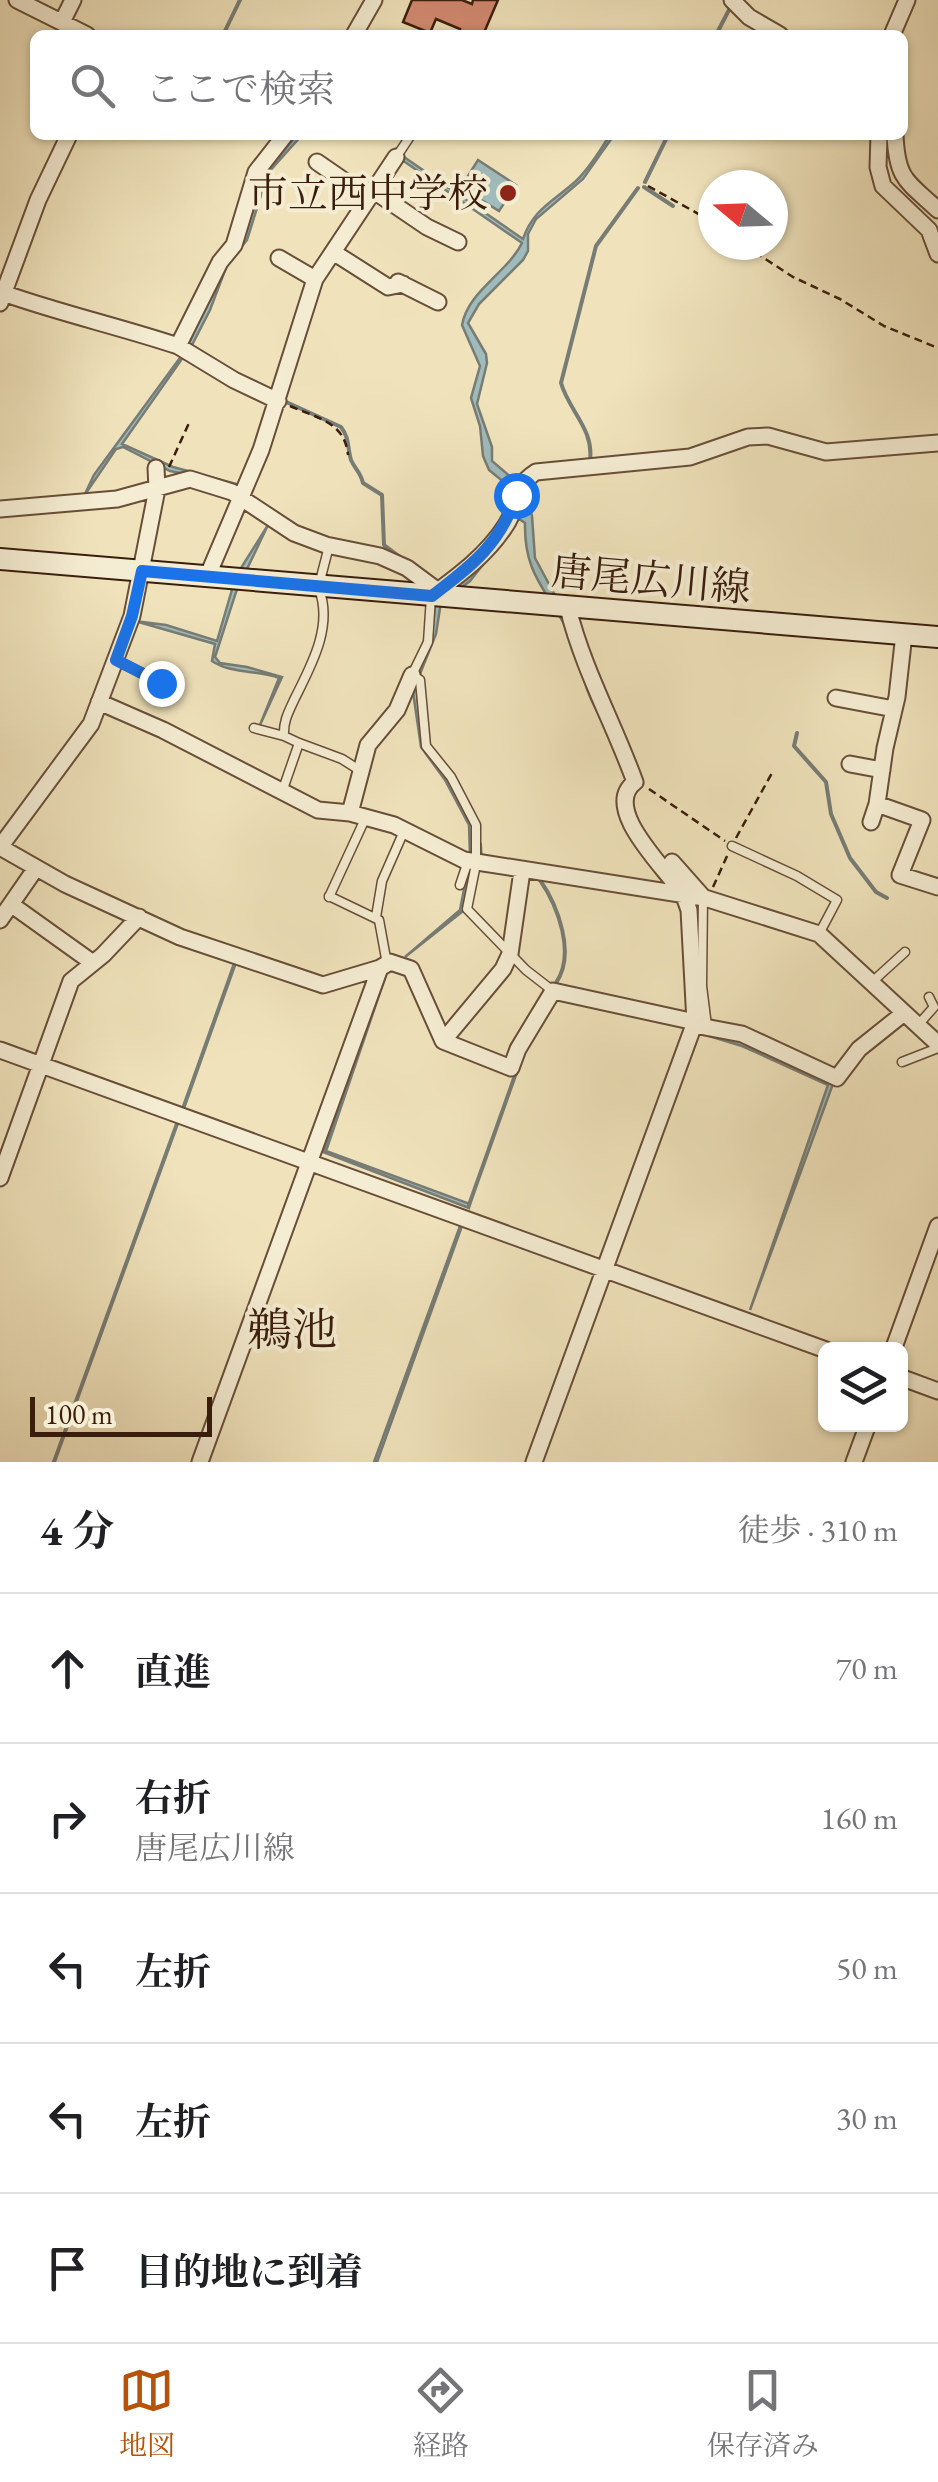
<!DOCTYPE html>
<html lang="ja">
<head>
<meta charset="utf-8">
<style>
  body { margin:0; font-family:"EB Garamond","Noto Serif JP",serif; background:#f6f6f6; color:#202124 }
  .controls { position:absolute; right:30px; bottom:30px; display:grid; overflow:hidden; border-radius:15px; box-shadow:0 2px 8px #0004 }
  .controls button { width:90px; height:90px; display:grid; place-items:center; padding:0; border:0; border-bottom:2px solid #e0e0e0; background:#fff; color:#202124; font:50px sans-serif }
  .compass { position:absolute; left:698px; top:170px; width:90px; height:90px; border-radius:50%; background:#fff; box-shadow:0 2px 8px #0004; rotate:289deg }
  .scale { position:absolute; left:30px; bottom:25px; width:182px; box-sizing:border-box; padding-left:10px; border:5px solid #3a1d0c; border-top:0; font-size:28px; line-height:35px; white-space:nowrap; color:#3a1d0c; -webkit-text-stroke:8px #f5edd3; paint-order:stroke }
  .stop { position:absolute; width:30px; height:30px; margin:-22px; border:8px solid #1a73e8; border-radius:50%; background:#fff }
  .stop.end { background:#1a73e8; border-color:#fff; box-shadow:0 2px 10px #0008 }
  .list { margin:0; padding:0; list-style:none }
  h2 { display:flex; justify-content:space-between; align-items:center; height:130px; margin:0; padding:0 40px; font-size:42px }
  h2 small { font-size:32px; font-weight:400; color:#757577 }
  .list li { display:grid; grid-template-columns:65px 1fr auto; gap:30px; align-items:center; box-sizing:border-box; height:150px; padding:0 40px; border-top:2px solid #e0e0e0 }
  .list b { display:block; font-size:38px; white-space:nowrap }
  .list p { margin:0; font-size:32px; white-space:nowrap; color:#757577 }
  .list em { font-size:32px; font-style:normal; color:#757577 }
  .icon { flex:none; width:55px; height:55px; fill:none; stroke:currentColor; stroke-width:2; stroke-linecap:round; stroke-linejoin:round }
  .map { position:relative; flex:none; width:938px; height:1462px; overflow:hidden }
  .search { position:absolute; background:#fff; box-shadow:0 2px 8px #0004; left:30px; right:30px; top:30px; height:110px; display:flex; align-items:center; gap:25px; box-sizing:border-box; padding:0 35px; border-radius:15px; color:#757577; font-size:38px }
  .sheet { height:880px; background:#fff }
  nav { display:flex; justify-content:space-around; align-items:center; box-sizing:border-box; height:140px; border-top:2px solid #e0e0e0; background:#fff; font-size:28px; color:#757577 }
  nav a { display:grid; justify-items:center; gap:5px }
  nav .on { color:#b45309 }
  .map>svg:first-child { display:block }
  .water { fill:#9fbbbb; stroke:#777c75; stroke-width:2.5 }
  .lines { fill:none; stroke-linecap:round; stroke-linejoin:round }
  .stream { stroke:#777c75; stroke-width:4 }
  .building { fill:#d38a72; stroke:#3a1d0c; stroke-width:2.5 }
  .lane-casing { stroke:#684e38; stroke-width:11 }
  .street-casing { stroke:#684e38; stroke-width:19 }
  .secondary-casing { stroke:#3a1d0c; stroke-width:24 }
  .path { stroke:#3a1d0c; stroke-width:2.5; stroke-dasharray:8 5; stroke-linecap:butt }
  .lane { stroke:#f5edd3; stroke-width:8 }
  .street { stroke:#f5edd3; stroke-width:15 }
  .secondary { stroke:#f5edd3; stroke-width:20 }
  .route { stroke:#1a73e8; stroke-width:12 }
  .poi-dot { fill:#8f2418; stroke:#f5edd3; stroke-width:4 }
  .labels { text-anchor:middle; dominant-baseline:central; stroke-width:8; stroke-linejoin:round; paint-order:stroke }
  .poi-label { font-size:40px; fill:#3a1d0c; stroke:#f5edd3; text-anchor:end }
  .street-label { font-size:40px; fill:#3a1d0c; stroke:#f5edd3 }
  .quarter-label { font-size:45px; fill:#3a1d0c; stroke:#f5edd3 }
</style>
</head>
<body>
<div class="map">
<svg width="938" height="1462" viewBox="0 0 938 1462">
  <rect width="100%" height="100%" fill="#f0e3bc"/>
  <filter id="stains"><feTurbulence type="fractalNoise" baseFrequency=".002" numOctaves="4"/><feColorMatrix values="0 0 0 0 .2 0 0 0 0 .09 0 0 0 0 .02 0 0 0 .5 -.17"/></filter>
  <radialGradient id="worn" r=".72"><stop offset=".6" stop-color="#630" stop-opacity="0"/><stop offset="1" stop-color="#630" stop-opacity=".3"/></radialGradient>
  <path class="water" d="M297 135H302L268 173 247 240 227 265 210 310 192 345 189 343 223 268 242 244 265 174Z
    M610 135H614L583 179 536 219 528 234V251L523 260 479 304 468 323 486 354 487 363 477 404 492 447V461L525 489 532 516 535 558 565 614 611 738C603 722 593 706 587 689 580 669 576 648 567 629 545 588 524 573 525 523L519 519 470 581 441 602 436 634 416 684 422 741 448 778 473 828V854L463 911 405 957 460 910 470 858 469 825 445 780 421 747 412 685 432 636 435 605 522 508 516 492 489 470 483 456 480 426 471 398 480 366 462 325C468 291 507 273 522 243L402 160 404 157 523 239C533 209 554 201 576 181 590 168 600 150 610 135Z
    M478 160 516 185 499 211 461 187Z
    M182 355 184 356 122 444 173 467 236 484 267 508 186 474 170 471 123 447 116 449 84 496 94 475Z
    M268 525 236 592 215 657 220 663 247 667 282 677 260 725 279 678C258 670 231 674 212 661L215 644 135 621 166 625 217 641 236 576Z
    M388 969 326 1151 470 1204 469 1208 323 1152Z
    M700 1031 743 1042 833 1084 750 1310 828 1085 742 1046 699 1033Z
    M460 1226H462L377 1462H374Z"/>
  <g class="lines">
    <path class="stream" d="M223 35 240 0
      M716 35 731 6
      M645 182 668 135
      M644 187 673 206
      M284 401 341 427C350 439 347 447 351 460 355 469 361 473 363 483L382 495 384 545 400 557
      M590 460C594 429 569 411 561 383L596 246 638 188
      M797 733 794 746 826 782 831 814 850 858 876 892 887 898
      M480 844 481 859
      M540 880C558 906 576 954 556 983
      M184 1106 235 963
      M469 1205 517 1070
      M54 1462 178 1121"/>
  </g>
  <path class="building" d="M412 0H462L472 4 473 0H498L483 35H458L460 29 436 19 430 33 403 22Z"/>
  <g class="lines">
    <g class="lane-casing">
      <path id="lane" d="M397 156 411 135
        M320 581 329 546
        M431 597 428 642 412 675 420 680 426 746 451 777 476 825V864L467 909 526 970 553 991
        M116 660 161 683
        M254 728 284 736
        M299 743 342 759 361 771
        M282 792 299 743 284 736C283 721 289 711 295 698 312 664 333 626 319 589
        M732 846 797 876 837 900 819 934
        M460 885 468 861
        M329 896 379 920 387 964
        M329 897 365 819
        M703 897 702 986 707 1026
        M376 917 382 881 404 831
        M872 982 905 952
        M918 1025 934 1007 929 997
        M902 1062 938 1048"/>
    </g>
    <g class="street-casing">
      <path id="street" d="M17 0 87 35
        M732 0 749 17 780 35
        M62 22 73 0
        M354 35 374 0
        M892 35 907 0
        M879 135 878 167 883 186 929 230 938 254
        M895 135C897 180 907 181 938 210
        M317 162 369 198
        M374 191 427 227 458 242
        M333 252 388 287 403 284
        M279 258 315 279
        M398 282 438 302
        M6 294C63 314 121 327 178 346
        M0 303 38 200 69 135
        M278 401 234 380 178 346 220 262 234 245 256 172 285 135
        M0 509 117 499 190 479 232 492 294 533 326 545 380 556 407 568 438 591
        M208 575 261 450 315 279 396 157
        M431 596C458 576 487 555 506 525 520 504 510 489 536 472L690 457 748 437 768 436 826 452 938 443
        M836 698 894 709
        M99 702 163 730 318 810 350 813 394 825 464 860 705 898 819 934 938 1044
        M850 764 882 770
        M877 804 922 820 900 875 938 887
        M350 813 368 745 397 710 412 675
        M871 822 877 804 885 748 897 697 904 634
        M0 847 65 884 180 937 323 985 380 968 390 962 411 969 443 1041 503 969 510 954 522 871
        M0 847 91 724 132 616 157 489 156 468
        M672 862 703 897
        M12 905 93 963
        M0 920 36 868
        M694 1025 742 1034 837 1078 859 1049 904 1013
        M443 1041 511 1068 518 1049 553 991 695 1022
        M0 1050 826 1350
        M0 1178 71 981 103 955 139 917
        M893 1350 938 1226
        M900 1377 938 1391
        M200 1462 380 968
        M534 1462 695 1022 689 910C687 905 686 900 683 895 671 873 599 809 635 782 614 724 583 669 568 608
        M854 1462 868 1424"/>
    </g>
    <g class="secondary-casing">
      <path id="secondary" d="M0 559 938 637"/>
    </g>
    <path class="path" d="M648 186 713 222
      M744 245 793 277 840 299 884 326 938 348
      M290 406C317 418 345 422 348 455
      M169 467 189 423
      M649 789 725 841
      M736 838 772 773
      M713 887 728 854"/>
    <use href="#lane" class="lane"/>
    <use href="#street" class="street"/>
    <use href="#secondary" class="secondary"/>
  </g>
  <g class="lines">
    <path class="route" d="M161 683 116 660 132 616 142 571 432 596C471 566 501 544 516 495"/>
  </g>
  <circle class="poi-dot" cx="508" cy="193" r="10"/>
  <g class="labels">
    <g class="poi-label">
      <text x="488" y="193">市立西中学校</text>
    </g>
    <g class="street-label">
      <text transform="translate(651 579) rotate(5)">唐尾広川線</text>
    </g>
    <g class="quarter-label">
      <text x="292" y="1329">鵜池</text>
    </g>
  </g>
  <rect width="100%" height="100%" filter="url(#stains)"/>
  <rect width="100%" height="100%" fill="url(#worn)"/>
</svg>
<div class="controls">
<button><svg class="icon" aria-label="layers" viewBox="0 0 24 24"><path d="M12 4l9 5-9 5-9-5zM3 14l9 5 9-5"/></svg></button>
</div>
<svg class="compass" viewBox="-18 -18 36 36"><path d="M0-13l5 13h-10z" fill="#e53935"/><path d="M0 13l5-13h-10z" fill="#757577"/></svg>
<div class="scale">100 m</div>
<div class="stop" style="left:516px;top:495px"></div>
<div class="stop end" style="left:161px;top:683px"></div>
<div class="search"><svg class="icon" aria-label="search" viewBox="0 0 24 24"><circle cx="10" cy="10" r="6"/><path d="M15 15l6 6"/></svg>ここで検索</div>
</div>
<section class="sheet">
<h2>4 分<small>徒歩 · 310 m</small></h2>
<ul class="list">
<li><svg class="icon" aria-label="ahead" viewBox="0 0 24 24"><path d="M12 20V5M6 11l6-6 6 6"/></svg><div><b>直進</b></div><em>70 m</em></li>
<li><svg class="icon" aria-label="right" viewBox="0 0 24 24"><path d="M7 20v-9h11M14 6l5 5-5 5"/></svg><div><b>右折</b><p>唐尾広川線</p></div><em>160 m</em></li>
<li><svg class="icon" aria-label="left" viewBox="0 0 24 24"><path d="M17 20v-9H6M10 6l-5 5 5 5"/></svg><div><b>左折</b></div><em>50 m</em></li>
<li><svg class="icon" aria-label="left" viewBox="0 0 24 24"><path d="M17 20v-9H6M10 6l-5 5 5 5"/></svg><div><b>左折</b></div><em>30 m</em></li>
<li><svg class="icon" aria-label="arrive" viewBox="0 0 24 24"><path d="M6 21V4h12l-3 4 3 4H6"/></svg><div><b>目的地に到着</b></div></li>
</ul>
</section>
<nav>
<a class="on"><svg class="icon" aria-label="map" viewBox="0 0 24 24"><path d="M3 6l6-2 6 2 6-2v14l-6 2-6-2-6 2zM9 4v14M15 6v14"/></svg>地図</a>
<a><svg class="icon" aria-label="directions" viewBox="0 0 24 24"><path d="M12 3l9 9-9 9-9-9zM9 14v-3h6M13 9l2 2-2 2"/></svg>経路</a>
<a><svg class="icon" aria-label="saved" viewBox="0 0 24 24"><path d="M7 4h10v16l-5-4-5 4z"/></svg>保存済み</a>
</nav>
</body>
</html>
